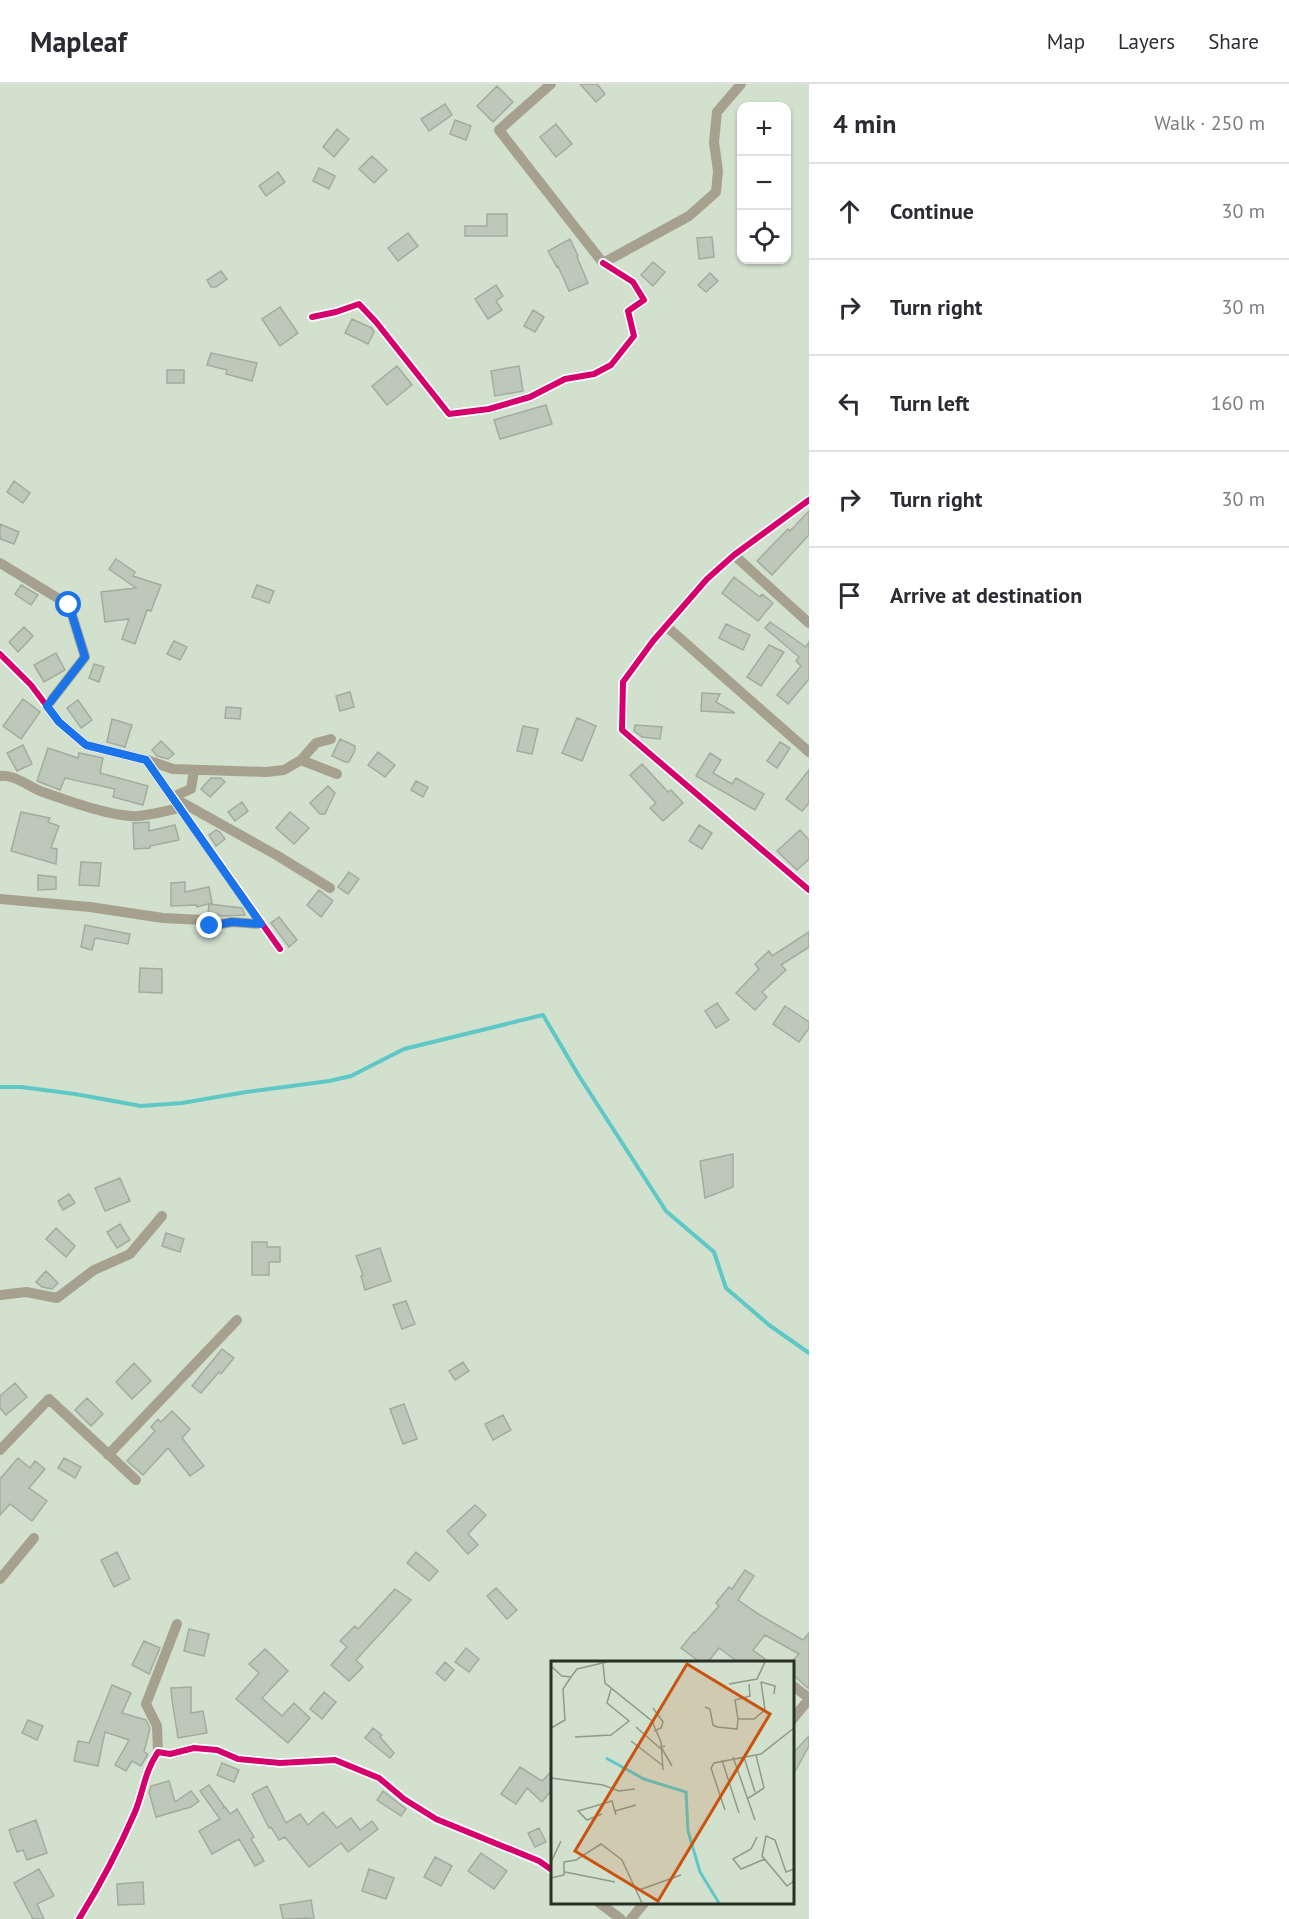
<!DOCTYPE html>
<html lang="en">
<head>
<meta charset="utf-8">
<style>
  body { margin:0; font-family:"PT Sans",sans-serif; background:#f7f7f7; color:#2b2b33 }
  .controls { position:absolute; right:18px; top:18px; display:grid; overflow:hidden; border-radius:12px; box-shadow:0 2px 4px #0004 }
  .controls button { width:54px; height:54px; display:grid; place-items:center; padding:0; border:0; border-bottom:2px solid #e1e1e2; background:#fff; color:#2b2b33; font:30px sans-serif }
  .stop { position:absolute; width:18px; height:18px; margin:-14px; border:4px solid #1a73e8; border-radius:50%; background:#fff }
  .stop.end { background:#1a73e8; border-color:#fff; box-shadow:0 2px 6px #0008 }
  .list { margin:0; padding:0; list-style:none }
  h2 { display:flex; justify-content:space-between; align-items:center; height:78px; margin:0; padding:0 24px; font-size:26px }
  h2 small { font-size:20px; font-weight:400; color:#7c7c81 }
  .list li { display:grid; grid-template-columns:39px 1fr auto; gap:18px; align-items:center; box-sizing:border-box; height:96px; padding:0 24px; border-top:2px solid #e1e1e2 }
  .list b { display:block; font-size:22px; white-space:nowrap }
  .list em { font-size:20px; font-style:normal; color:#7c7c81 }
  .icon { flex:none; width:33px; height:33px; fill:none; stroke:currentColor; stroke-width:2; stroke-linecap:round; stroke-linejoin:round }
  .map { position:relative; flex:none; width:809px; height:1835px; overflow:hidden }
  header { display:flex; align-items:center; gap:36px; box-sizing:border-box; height:84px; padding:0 30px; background:#fff; border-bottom:2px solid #e1e1e2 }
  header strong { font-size:28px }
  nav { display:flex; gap:33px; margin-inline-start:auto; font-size:21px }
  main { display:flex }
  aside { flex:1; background:#fff }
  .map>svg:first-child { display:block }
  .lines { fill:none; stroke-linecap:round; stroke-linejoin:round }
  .stream { stroke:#5ec8c6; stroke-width:4 }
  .building { fill:#bdc8ba; stroke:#a2ac9e; stroke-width:1.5 }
  .minor { stroke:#a6a18f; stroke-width:10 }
  .cycleway-casing { stroke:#fff; stroke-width:10 }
  .cycleway { stroke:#d6006c; stroke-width:6 }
  .route { stroke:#1a73e8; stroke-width:8 }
  .inset-river { fill:none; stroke:#5ec8c6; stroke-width:3 }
  .inset-road { fill:none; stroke:#8e9a8a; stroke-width:1.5 }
  .view { fill:#cb5310; fill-opacity:0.15; stroke:#cb5310; stroke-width:3 }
  .inset-edge { fill:none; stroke:#283124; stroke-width:3 }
</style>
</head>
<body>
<header>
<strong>Mapleaf</strong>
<nav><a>Map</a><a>Layers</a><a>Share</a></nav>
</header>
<main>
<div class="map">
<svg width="809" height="1835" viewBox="0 0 809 1835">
  <rect width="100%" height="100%" fill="#d2e0ce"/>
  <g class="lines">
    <path class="stream" d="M0 1003H21L75 1010 141 1022 182 1019 246 1008 329 997 351 992 404 965 543 931 579 992 666 1127 714 1168 726 1204 769 1241 809 1269"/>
  </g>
  <path class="building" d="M580 0H597L605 10 596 18Z
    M497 2 513 18 493 38 477 22Z
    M445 20 452 31 429 47 421 35Z
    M455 36 471 42 466 56 450 50Z
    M556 40 572 60 556 73 540 53Z
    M337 45 349 55 334 73 323 63Z
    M372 72 387 86 374 99 359 85Z
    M319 84 335 92 329 105 313 97Z
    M278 88 285 98 266 112 259 102Z
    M487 130H507V152H465V142H487Z
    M408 149 418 162 398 177 388 164Z
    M712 153 714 173 699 175 697 154Z
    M570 155 578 172 577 173 588 199 569 207 558 182 557 183 548 167Z
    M653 178 665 188 653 202 641 191Z
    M221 187 227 195 216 203H211L207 196Z
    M710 189 718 197 706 208 698 201Z
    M496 201 503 212 496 217 502 226 488 235 475 215Z
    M280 223 298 249 280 262 262 235Z
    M533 226 544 233 535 248 524 242Z
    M352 235 372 244 374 248 368 260 345 249Z
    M211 269 257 279 252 297 226 290 227 286 207 281Z
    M397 282 412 301 387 321 372 302Z
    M519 282 523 307 495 312 491 287Z
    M167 286H184V299H167Z
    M546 321 552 340 500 355 494 336Z
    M14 397 30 409 23 419 7 408Z
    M809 427V451L772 491 757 477 788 445 790 447Z
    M0 440 19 448 14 460 0 455Z
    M116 475 135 488 133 492 161 501 151 527 147 526 135 560 122 555 129 535 105 538 101 508 136 504 109 485Z
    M734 493 760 513 762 510 773 519 758 537 722 509Z
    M21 501 38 511 31 521 15 510Z
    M257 501 274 507 269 519 252 513Z
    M770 538 806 563 809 558V595L788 620 777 611 801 582 796 577 799 573 765 544Z
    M726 540 750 551 743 566 719 554Z
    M24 543 33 552 18 568 9 558Z
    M174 557 187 563 180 576 167 570Z
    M769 561 784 568 761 602 747 593Z
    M56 569 65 586 44 598 34 581Z
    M94 580 104 583 99 598 89 594Z
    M350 608 354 623 340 627 336 612Z
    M702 609 720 610 716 618 735 629 701 627Z
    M23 615 40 628 21 655 3 642Z
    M78 616 92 636 81 644 67 624Z
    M226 623 241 624 240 635 225 634Z
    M577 634 596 642 582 677 562 669Z
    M112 635 132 641 125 663 107 658Z
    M635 641 662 643 660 655 642 653 634 647Z
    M523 642 538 645 532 670 517 667Z
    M340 655 355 662V666L349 678H345L332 672Z
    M161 657 174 670 168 675 157 672 152 666Z
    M780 658 790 664 777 684 767 677Z
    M23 661 32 680 17 687 7 669Z
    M48 664 78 674 79 669 103 674 100 689 148 702 143 721 113 713 115 705 65 694 60 706 37 697Z
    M378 668 395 681 385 693 368 681Z
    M710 669 721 676 713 689 732 700 736 694 764 710 755 726 696 692Z
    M642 680 668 708 671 706 683 719 663 737 650 724 656 719 630 691Z
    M809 686V719L802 727 786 715Z
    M211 694H221L225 698 210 713 201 705Z
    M416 697 428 703 423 713 411 706Z
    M328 702 335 709 325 730H320L310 719Z
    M242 718 248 727 235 737 228 728Z
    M21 728 50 734 48 738 59 742 51 764 57 765 56 780 11 767Z
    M290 728 309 744 294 760 276 744Z
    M149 738V747L175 741 179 756 150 762V764L134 765 133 739Z
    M699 741 712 749 702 765 689 757Z
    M216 746 220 748 225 755 216 762 209 751Z
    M800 746 809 756V775L797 786 777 767Z
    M81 778 101 779 99 802 79 801Z
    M349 788 359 795 348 810 338 803Z
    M38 791 56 793V805L38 806Z
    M185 798V808L209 803 212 819 197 823V821L171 822V799Z
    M319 806 333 817 321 833 307 821Z
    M209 820 242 824 245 831 223 832 208 830Z
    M279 833 297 856 289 863 271 839Z
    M85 841 130 850 128 860 95 854 92 866 81 863Z
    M809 848V863L781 881 786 886 762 908 767 913 755 926 736 909 759 885 755 880 769 867 772 872Z
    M140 884 162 885V909L139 908Z
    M717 919 729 936 716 944 705 927Z
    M785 922 809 938V944L799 958 773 940Z
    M733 1070V1103L705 1114 700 1077Z
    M120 1094 130 1117 105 1127 95 1104Z
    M69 1110 75 1119 63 1126 58 1117Z
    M120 1140 130 1156 117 1164 107 1148Z
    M56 1144 75 1162 66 1173 46 1155Z
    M166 1149 184 1155 180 1168 162 1162Z
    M252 1158H267V1163H280V1178H269V1191H252Z
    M380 1164 391 1197 365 1206 361 1192 363 1191 356 1172Z
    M46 1187 58 1199 52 1205 42 1203 36 1198Z
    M406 1217 415 1240 402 1245 393 1221Z
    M222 1265 234 1274 221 1290 219 1288 201 1309 192 1302Z
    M463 1278 469 1287 455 1296 449 1287Z
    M134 1279 151 1297 132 1315 116 1298Z
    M15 1299 27 1313 6 1331 0 1324V1312Z
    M87 1314 103 1330 91 1342 75 1326Z
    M404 1320 417 1355 403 1360 390 1325Z
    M172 1327 190 1345 182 1354 204 1382 190 1392 168 1364 143 1391 127 1377 155 1347 151 1343 158 1335 161 1338Z
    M503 1331 511 1346 493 1356 485 1340Z
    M18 1374 30 1384 35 1377 45 1385 29 1404 47 1417 32 1437 10 1420 0 1431V1395Z
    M64 1374 81 1383 75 1394 58 1384Z
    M475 1421 486 1431 468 1450 478 1461 468 1470 447 1447Z
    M117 1468 130 1495 114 1503 101 1476Z
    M416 1468 438 1487 429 1497 407 1479Z
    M745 1486 754 1492 738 1516 760 1531 803 1556 809 1549V1605L792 1590V1577L799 1570 765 1551 753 1566 769 1578H738L719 1564 708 1578H700L681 1564 694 1548 695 1549 719 1522 716 1519 729 1503 732 1505Z
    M496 1504 517 1526 507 1535 487 1512Z
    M395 1505 411 1516 356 1576 363 1583 349 1597 331 1581 347 1563 340 1557 355 1542 358 1545Z
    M189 1545 209 1550 204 1572 184 1567Z
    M144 1557 160 1564 149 1590 132 1581Z
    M466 1564 479 1575 469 1588 455 1578Z
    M265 1565 288 1587 262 1614 282 1632 294 1619 310 1634 288 1659 236 1615 259 1589 249 1580Z
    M445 1578 454 1586 445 1597 436 1589Z
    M112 1601 131 1609 122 1629 146 1636 150 1644 144 1668 148 1670 141 1682 132 1677 126 1687 115 1681 129 1656 105 1648 98 1682 74 1677 78 1657 89 1659Z
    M191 1603V1629L203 1627 207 1649 178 1654 172 1616 171 1604Z
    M324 1608 336 1618 322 1635 310 1625Z
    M28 1636 43 1642 37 1656 22 1649Z
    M373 1644 382 1651 380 1653 394 1669 390 1674 365 1654Z
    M809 1652V1662L792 1693V1670Z
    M222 1679 239 1686 234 1698 217 1691Z
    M520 1683 542 1697 552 1687V1706L542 1718 527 1704 516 1720 501 1710Z
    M169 1697 175 1718 191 1707 199 1717 191 1723 156 1733 149 1708 151 1702Z
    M209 1701 224 1722 223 1724 225 1723 230 1730 237 1725 254 1753 251 1755 264 1777 255 1782 239 1755 212 1770 199 1747 220 1735 200 1707Z
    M267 1702 286 1739 300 1730 308 1741 323 1728 337 1744 351 1734 360 1746 372 1737 378 1745 348 1768 341 1759 309 1783 285 1753 279 1756 271 1743 269 1744 252 1710Z
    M383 1707 406 1725 401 1732 377 1716Z
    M36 1736 47 1769 27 1776 23 1766 17 1768 9 1746Z
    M539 1744 546 1758 535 1763 528 1749Z
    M481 1769 507 1787 494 1805 468 1787Z
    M435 1773 452 1782 441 1802 424 1793Z
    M39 1785 54 1812 37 1820 44 1835H33L14 1799Z
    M369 1785 394 1794 386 1815 362 1807Z
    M143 1798 144 1820 118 1821 117 1800Z
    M311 1816 314 1834 283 1835 280 1821Z"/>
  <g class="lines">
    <path class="minor" d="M551 0 499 46 603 179 689 132 716 108 718 87 714 58 717 28 741 0
      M312 233 336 228 359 220 376 238 449 330 489 325 530 313 565 295 594 290 611 281 634 252 628 227 644 216 633 198 603 179
      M809 416 734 471 707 495 653 557 623 598 622 646 809 806
      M734 471 809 539
      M0 479 69 521 85 573 47 622
      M666 542 809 668
      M0 570 31 601 59 638 86 661 146 676 280 865
      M147 676 173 685 266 688 284 686 301 676 316 659 331 655
      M301 676 337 690
      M0 692C15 690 29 703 43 708 66 716 114 734 138 732 152 731 166 727 179 724
      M172 713 191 705 194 686
      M174 714 278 772 330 804
      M0 815 90 823 163 834 203 836 210 842 232 838 261 840
      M0 1211 26 1208 57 1214 94 1186 130 1170 162 1132
      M0 1366 49 1315 136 1396
      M108 1371 237 1236
      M0 1495 34 1454
      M792 1601 809 1614
      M792 1636 809 1615
      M158 1668 157 1642 146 1620 177 1540
      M598 1818 621 1835
      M79 1835C100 1801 119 1765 135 1728 144 1706 144 1689 158 1668L170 1670 194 1664 217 1666 238 1675 280 1679 335 1676 379 1694 404 1715 436 1735 539 1777 552 1786
      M631 1835 645 1818"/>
    <g class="cycleway-casing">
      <path id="cycleway" d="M312 233 336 228 359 220 376 238 449 330 489 325 530 313 565 295 594 290 611 281 634 252 628 227 644 216 633 198 603 179
        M809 416 734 471 707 495 653 557 623 598 622 646 809 806
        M0 570 31 601 59 638 86 661 146 676 280 865
        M79 1835C100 1801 119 1765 135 1728 144 1706 144 1689 158 1668L170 1670 194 1664 217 1666 238 1675 280 1679 335 1676 379 1694 404 1715 436 1735 539 1777 552 1786"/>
    </g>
    <use href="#cycleway" class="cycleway"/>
  </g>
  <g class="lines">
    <path class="route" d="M69 521 85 573 47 622 59 638 86 661 146 676 261 840 232 838 210 842"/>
  </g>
  <g transform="translate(551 1577)">
    <rect width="243" height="243" fill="#d2e0ce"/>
    <path class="inset-river" d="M55 97 93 118 135 131 137 170 149 211 168 242"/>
    <path class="inset-road" d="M52 3 54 22 101 60 110 81 112 109M0 5 11 15 20 16 26 8 56 1M210 21 224 25 223 33M178 23 206 18 214 1M198 23 199 35 184 39 187 58H203L214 49 210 21M154 46 159 48 162 64 166 66 186 68 187 58M102 47 112 61 110 67 103 70M85 66 110 88M0 67 14 59 12 28 20 16M24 76 60 74 78 60 56 42 60 28M80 80 111 104M114 85 110 86 121 105M182 96 204 159M193 96 204 131M171 99 188 152M0 117 52 124 68 130 84 128M196 138 213 127 205 94M174 149 160 107 163 102 210 93 243 67M64 150 85 144M51 153 36 159 27 150 61 140 65 154M206 176 200 188 182 198 190 208 214 198M0 201 10 180M243 208 235 211 224 179 215 175 211 195 236 225 243 220M14 211 64 221M0 217 13 214V201L25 199 50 183 71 199 91 242M88 229 130 214"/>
    <path class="view" d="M136 3 219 53 107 240 24 190Z"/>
    <rect width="243" height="243" class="inset-edge"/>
  </g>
</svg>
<div class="controls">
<button>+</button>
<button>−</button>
<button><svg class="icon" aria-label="locate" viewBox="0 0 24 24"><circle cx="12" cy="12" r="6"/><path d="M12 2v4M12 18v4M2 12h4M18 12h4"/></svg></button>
</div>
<div class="stop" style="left:69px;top:521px"></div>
<div class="stop end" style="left:210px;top:842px"></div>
</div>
<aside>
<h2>4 min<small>Walk · 250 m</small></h2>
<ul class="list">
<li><svg class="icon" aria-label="ahead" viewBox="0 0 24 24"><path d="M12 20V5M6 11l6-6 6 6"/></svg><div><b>Continue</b></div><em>30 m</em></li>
<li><svg class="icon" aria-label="right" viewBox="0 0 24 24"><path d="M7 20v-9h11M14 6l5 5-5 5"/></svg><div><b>Turn right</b></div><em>30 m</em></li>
<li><svg class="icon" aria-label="left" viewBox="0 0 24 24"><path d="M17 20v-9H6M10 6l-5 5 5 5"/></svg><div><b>Turn left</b></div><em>160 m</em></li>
<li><svg class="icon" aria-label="right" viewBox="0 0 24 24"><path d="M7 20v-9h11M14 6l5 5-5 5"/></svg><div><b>Turn right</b></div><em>30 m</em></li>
<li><svg class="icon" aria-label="arrive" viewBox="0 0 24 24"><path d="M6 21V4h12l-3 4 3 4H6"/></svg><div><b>Arrive at destination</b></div></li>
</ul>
</aside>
</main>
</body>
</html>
